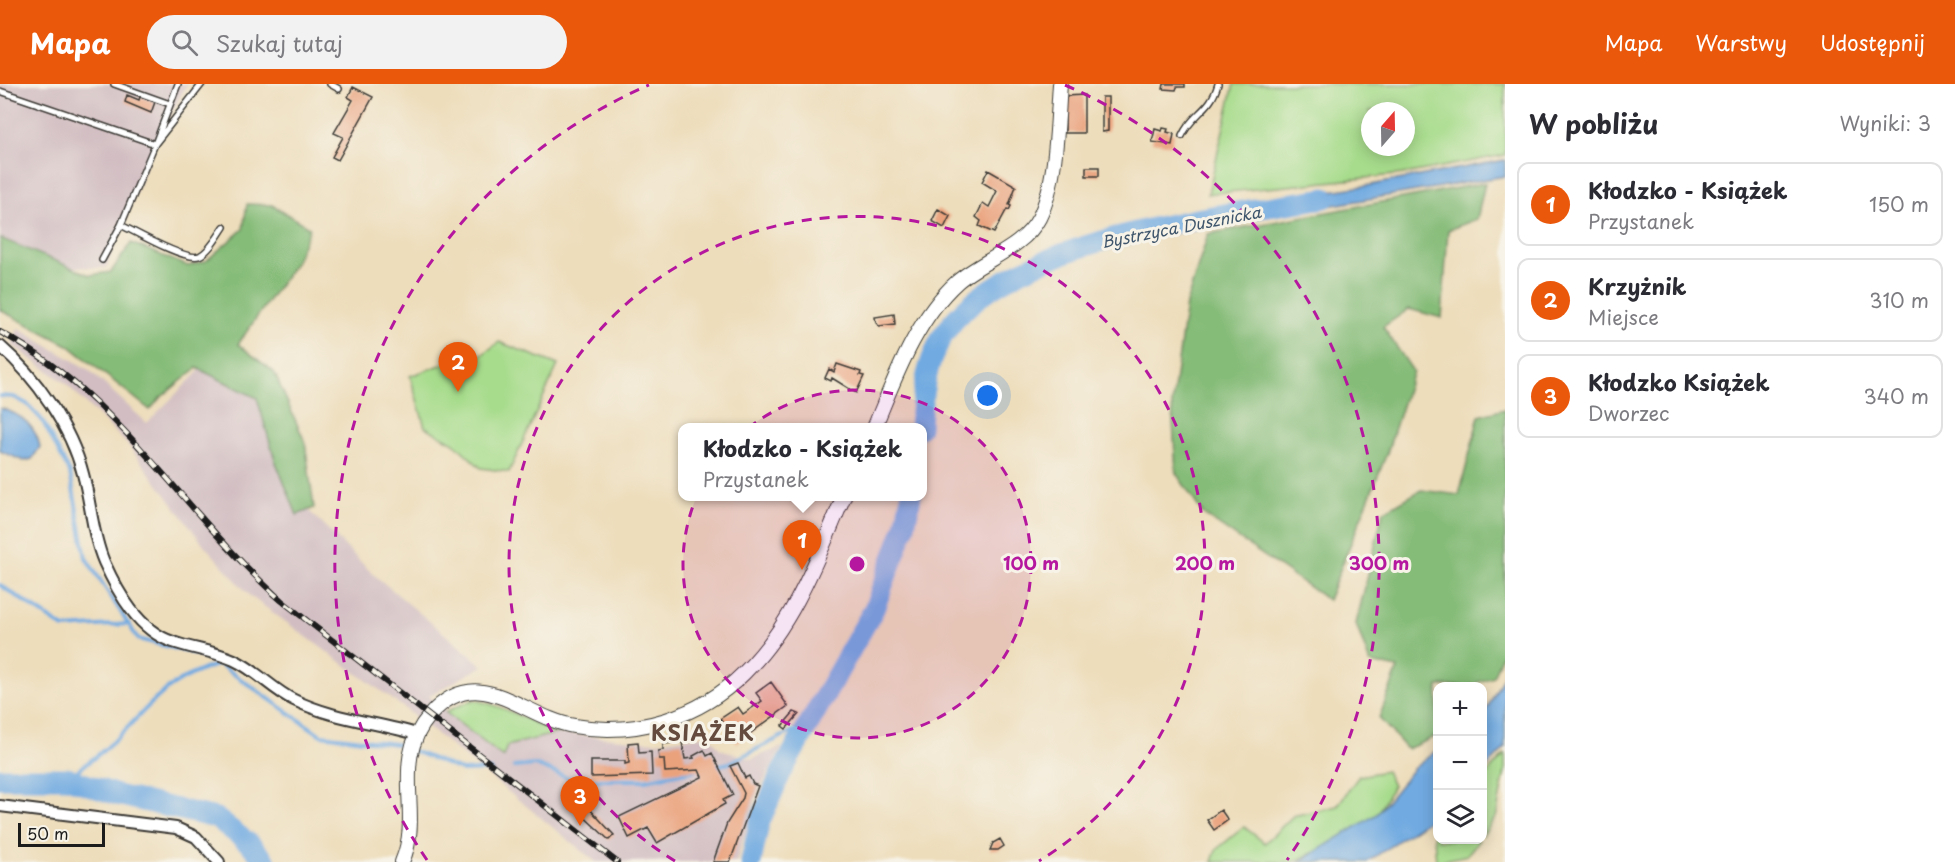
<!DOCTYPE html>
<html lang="pl">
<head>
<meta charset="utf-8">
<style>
  body { margin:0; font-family:"Playpen Sans",sans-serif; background:#f2f2f3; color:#2b2b33 }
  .controls { position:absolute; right:18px; bottom:18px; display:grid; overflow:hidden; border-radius:12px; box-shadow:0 3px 15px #0003 }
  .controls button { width:54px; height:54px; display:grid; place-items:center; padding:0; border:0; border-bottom:2px solid #e1e1e2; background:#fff; color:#2b2b33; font:30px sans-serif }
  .compass { position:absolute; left:1361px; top:18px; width:54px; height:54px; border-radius:50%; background:#fff; box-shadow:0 3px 15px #0003; rotate:20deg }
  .scale { position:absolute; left:18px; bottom:15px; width:87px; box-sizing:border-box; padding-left:6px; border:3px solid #1c1c1c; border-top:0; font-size:16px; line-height:21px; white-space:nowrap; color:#1c1c1c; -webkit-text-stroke:4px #f7f3e8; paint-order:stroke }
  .you { position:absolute; left:988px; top:312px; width:21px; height:21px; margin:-15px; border:4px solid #fff; border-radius:50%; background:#1a73e8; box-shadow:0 0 0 9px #1a73e833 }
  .badge { display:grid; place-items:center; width:39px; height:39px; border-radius:50%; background:#ea580c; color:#fff; font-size:20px; font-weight:700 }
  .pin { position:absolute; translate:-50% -50px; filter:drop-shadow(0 2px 3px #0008) }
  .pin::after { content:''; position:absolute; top:32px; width:21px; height:18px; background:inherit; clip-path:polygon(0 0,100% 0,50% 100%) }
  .popup { position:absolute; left:678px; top:339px; width:249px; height:78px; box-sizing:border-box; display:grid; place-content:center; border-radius:12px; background:#fff; filter:drop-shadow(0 2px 4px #0005); font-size:20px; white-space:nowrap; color:#7c7c81 }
  .popup b { font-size:22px; color:#2b2b33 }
  .popup::after { content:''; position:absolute; left:50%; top:100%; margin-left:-12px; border:12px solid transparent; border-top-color:#fff }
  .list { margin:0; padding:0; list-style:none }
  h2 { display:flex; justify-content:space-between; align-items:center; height:78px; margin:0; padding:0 24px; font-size:26px }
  h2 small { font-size:20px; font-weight:400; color:#7c7c81 }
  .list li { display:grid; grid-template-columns:39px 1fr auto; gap:18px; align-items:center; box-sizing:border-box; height:84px; margin:0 12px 12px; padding:0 12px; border:2px solid #e1e1e2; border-radius:12px }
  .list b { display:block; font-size:22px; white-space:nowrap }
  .list p { margin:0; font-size:20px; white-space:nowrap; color:#7c7c81 }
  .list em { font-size:20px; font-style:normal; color:#7c7c81 }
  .icon { flex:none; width:33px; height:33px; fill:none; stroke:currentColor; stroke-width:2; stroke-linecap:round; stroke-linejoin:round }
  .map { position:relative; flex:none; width:1505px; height:778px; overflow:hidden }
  header { display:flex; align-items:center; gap:36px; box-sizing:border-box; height:84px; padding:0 30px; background:#ea580c; color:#fff }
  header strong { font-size:28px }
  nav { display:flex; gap:33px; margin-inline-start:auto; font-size:21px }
  .search { width:420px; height:54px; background:#f2f2f3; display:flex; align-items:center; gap:15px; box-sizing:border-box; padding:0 21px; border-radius:33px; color:#7c7c81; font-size:22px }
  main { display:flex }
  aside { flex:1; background:#fff }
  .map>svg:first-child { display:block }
  .industrial { fill:#d2bec2 }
  .green { fill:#a7dc8c; stroke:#627c54; stroke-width:1.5; fill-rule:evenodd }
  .forest { fill:#85bc78; stroke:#506c4a; stroke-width:1.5 }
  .water { fill:#71aae1; stroke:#46637e; stroke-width:1.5 }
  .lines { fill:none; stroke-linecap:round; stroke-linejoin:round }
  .stream { stroke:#71aae1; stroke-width:4 }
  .river { stroke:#71aae1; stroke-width:21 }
  .building { fill:#eaa27d }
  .service-casing { stroke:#3b3934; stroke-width:8 }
  .minor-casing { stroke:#3b3934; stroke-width:14 }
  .tertiary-casing { stroke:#3b3934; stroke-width:16 }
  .service { stroke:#fff; stroke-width:5 }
  .minor { stroke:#fff; stroke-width:10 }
  .tertiary { stroke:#fff; stroke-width:14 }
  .rail-casing { stroke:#1c1c1c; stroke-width:6 }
  .rail { stroke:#f7f3e8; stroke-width:4; stroke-dasharray:11; stroke-linecap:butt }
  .ring { fill:none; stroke:#b5179e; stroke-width:3; stroke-dasharray:10 8 }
  .labels { text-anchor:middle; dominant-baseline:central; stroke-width:6; stroke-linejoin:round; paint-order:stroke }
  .water-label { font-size:16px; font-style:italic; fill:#3e556b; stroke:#f7f3e8 }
  .district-label { font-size:21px; font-weight:bold; letter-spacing:1.5px; fill:#644b3e; stroke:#f7f3e8 }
  .centre { fill:#b5179e; stroke:#f7f3e8; stroke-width:3 }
  .ring-label { font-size:18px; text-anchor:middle; font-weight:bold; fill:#b5179e; stroke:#f7f3e8; stroke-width:6; stroke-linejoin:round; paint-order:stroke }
</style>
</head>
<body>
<header>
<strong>Mapa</strong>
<div class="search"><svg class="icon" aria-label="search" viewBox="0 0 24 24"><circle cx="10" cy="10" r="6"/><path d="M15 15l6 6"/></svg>Szukaj tutaj</div>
<nav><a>Mapa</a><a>Warstwy</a><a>Udostępnij</a></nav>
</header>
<main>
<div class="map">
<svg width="1505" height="778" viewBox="0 0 1505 778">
  <rect width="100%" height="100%" fill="#f7f3e8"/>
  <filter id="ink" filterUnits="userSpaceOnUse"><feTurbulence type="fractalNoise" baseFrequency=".0167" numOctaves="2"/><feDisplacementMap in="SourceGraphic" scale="12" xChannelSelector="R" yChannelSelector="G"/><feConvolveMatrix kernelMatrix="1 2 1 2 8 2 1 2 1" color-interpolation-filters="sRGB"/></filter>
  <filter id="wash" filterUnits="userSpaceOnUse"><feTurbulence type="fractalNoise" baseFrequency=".008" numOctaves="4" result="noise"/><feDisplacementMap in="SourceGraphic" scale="24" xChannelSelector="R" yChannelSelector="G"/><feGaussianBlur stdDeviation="1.35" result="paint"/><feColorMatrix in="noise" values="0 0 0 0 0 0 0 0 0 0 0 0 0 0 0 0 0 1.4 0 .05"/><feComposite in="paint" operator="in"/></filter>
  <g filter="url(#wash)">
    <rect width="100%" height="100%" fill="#edddbb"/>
    <path class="industrial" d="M0 0H187L155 60 106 184 0 181Z
      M18 244 89 286 147 339 211 275 284 338 297 415 373 490 483 582 429 612 502 673 507 662 558 649 656 658 709 651 720 665 751 675 782 663 758 708 736 778H596L403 623 250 512 204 461 129 362 65 299 12 261Z"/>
    <path class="green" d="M1234 0H1505V71L1404 90 1208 110ZM1370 27H1406V63H1370Z
      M499 258 558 281 509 388 481 384 454 359 425 343 410 292 452 277 479 273Z
      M472 616C503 620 529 639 558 649L507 662 503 673 445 628Z
      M1505 670V687L1496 733 1483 751V694Z
      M1386 687 1393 702 1377 730 1337 758 1293 778H1212L1216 766 1244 743 1265 759 1293 732 1337 722 1359 692Z
      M1437 734 1438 756H1479L1467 771 1436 778 1433 738Z"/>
    <path class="forest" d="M1485 99 1477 135 1448 146 1442 234 1409 225 1383 243 1413 287 1387 369 1328 516 1203 430 1176 389 1172 320 1186 220 1208 150Z
      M247 120 272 121 310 144 295 179 238 260 274 288 305 358 314 424 297 431 275 376 257 314 197 284 159 315 150 326 68 261 0 226V154L90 191 111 188 131 159 188 182 206 177 243 145Z
      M1505 325V563L1493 593 1468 602H1438L1437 652 1407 665 1379 634 1398 584 1370 579 1356 540 1383 428 1421 406 1459 411 1479 332Z"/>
    <path class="water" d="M1505 76V92L1292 128 1303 111 1371 101Z
      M0 324C21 330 36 342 40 363L32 375 24 377 0 367Z
      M1505 589V664L1483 687V633Z
      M1437 666V728L1430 735 1367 778H1299L1377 730 1413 685Z"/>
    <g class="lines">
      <path class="stream" d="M0 312 14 313 27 320 42 336 70 389 86 474 138 555 193 569 218 579
        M0 501 64 544 129 540
        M715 682 729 679 811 638
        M514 683 535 681 573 696H645L696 686
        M68 694C83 682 99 671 112 659 153 620 162 598 219 580L321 651 396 660 463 687 491 686"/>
      <path class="river" d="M920 344C921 320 925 289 935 267 982 155 1219 132 1325 114
        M0 694H68L117 711 216 734 250 760 266 778
        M751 778 759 740 781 689 874 525 905 442 911 412"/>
    </g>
    <g id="blocks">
      <path class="building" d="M1164 0H1185V3H1177L1176 6 1163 5Z
        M353 3 373 13 338 76 332 73 343 53 334 49 353 16 348 13Z
        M127 11 139 16 140 13 155 18 151 29 125 18Z
        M1084 11V49H1065V12Z
        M1102 13H1108V47L1102 48Z
        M1163 44 1168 45 1167 48 1174 50 1172 61 1152 58 1155 45 1162 47Z
        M1086 83H1099V92H1086Z
        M988 86 1016 102 1009 121 1011 122 1009 126 1007 125 994 149 979 142 981 137 976 133 983 119 989 123 997 107 982 98Z
        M938 125 950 132 944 144 932 137Z
        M894 230 895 240 879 242 876 239 875 233Z
        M837 280 861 288 860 291 864 292 856 309 832 294 831 297 825 294 829 285 834 288Z
        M771 598 788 622 737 659 720 635 738 623 743 630 762 617 756 609Z
        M794 628 799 630 786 645 782 642Z
        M638 658 639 669 651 668 652 691 591 693V677H625V680L629 679 628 659Z
        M682 658 685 675 694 674 693 672 704 666 707 672 712 669 733 711 723 716 725 720 657 759 648 744 629 754 619 733 702 693 699 686 665 688 664 675H659L658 667 663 666V660Z
        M738 679 745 694 749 692 753 700 758 702 730 778H713L727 739 743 714 744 709 730 682Z
        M587 722 614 751 609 756 579 728Z
        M1221 726 1228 736 1214 746 1207 736Z
        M1000 755 1004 762 998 766H990L993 759Z"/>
    </g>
  </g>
  <g filter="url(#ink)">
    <use href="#blocks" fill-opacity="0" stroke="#3b3934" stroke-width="1.5"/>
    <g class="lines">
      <g class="service-casing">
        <path id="service" d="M114 0 170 20
          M330 0 339 5
          M0 7 155 60 178 0
          M1182 52C1192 29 1211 27 1218 0
          M121 141C135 148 186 177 199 172 209 168 218 152 224 143
          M102 176 121 141 155 60 202 0"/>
      </g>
      <g class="minor-casing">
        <path id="minor" d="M0 262C36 293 71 343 83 390 91 419 92 450 104 478 118 509 139 547 173 558 193 565 214 567 234 576 256 586 273 606 294 616 333 635 375 638 416 650
          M0 722 176 744 196 753 219 778"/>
      </g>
      <g class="tertiary-casing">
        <path id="tertiary" d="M874 344C895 294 916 235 957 198 982 176 1023 165 1039 134 1057 98 1057 40 1060 0
          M402 778C424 728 389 678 430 631 479 576 521 633 574 642 636 653 700 633 744 589 793 542 818 473 844 412"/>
      </g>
      <use href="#service" class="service"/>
      <use href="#minor" class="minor"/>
      <use href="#tertiary" class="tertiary"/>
      <g class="rail-casing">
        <path id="rail" d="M0 248C119 311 184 430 282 517L617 778"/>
      </g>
      <use href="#rail" class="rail"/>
    </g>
  </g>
  <circle cx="857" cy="480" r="174" fill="#b5179e" fill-opacity=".12"/>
  <g class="ring">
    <circle cx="857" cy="480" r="174"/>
    <path d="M675 777A348 348 0 1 1 1039 777"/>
    <path d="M427 776A522 522 0 0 1 649 1M1065 1A522 522 0 0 1 1287 776"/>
  </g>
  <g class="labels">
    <g class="water-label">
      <text transform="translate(1181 142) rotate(-11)">Bystrzyca Dusznicka</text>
    </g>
    <g class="district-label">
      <text x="703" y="648">KSIĄŻEK</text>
    </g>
  </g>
  <circle cx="857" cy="480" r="9" class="centre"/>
  <g class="ring-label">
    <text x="1031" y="486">100 m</text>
    <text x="1205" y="486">200 m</text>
    <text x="1379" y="486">300 m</text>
  </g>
</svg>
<div class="controls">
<button>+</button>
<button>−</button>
<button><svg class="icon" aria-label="layers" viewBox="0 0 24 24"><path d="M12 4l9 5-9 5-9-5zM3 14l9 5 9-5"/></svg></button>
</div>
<svg class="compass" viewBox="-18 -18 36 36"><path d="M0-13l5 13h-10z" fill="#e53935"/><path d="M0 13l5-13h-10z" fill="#7c7c81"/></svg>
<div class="scale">50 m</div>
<div class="you"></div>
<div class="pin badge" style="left:802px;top:486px">1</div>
<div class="popup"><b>Kłodzko - Książek</b>Przystanek</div>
<div class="pin badge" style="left:458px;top:308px">2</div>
<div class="pin badge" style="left:580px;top:742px">3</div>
</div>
<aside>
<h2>W pobliżu<small>Wyniki: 3</small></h2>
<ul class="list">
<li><span class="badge">1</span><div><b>Kłodzko - Książek</b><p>Przystanek</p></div><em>150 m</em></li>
<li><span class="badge">2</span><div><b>Krzyżnik</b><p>Miejsce</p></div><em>310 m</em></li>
<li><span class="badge">3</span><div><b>Kłodzko Książek</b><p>Dworzec</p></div><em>340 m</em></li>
</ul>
</aside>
</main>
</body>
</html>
